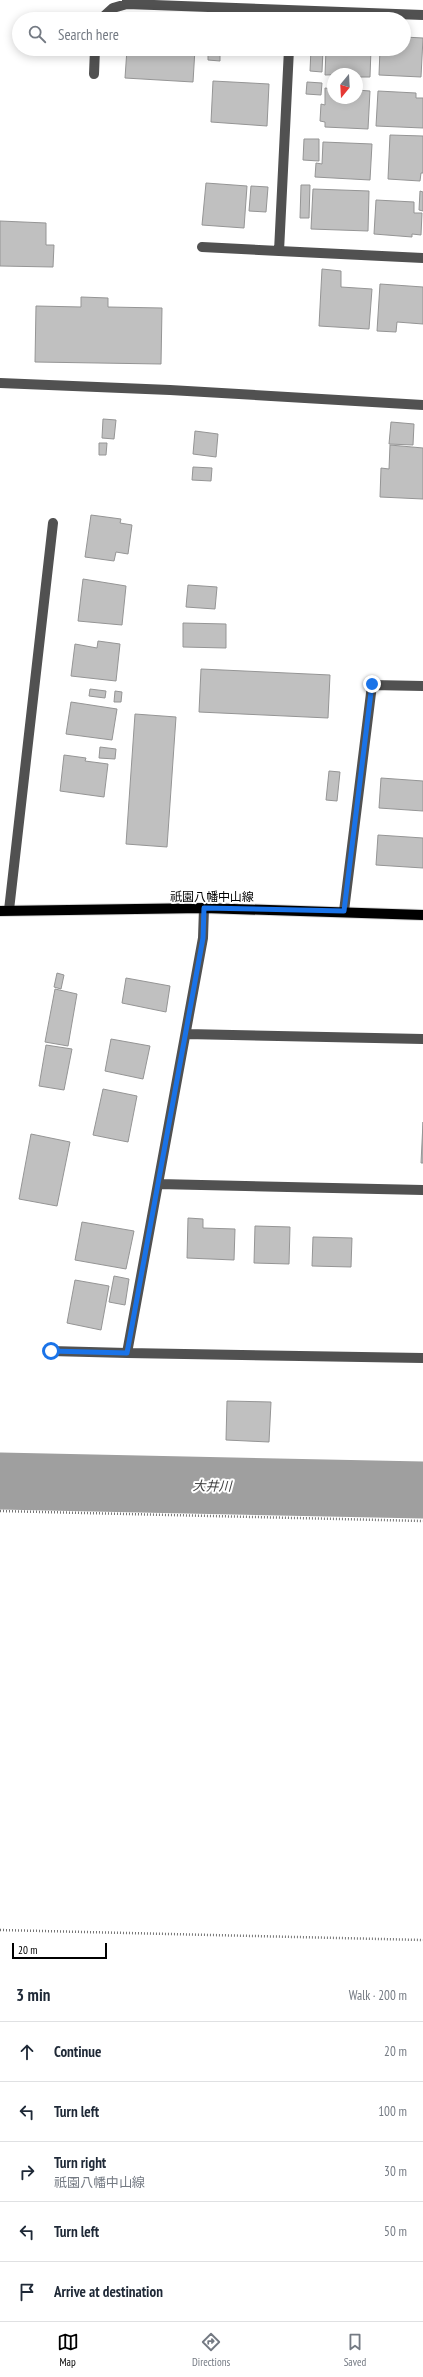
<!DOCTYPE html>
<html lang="en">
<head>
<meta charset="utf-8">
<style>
  body { margin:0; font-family:"PT Sans Narrow","Noto Sans JP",sans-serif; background:#f2f2f3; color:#1f2937 }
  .compass { position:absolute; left:327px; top:68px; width:36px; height:36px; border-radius:50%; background:#fff; box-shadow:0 2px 10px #0003; rotate:198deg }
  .scale { position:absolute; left:12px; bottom:10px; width:95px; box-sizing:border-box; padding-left:4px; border:2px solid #000; border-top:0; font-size:11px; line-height:14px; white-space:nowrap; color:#000; -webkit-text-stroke:3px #fff; paint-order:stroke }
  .stop { position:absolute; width:12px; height:12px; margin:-9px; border:3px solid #1a73e8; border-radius:50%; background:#fff }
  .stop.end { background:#1a73e8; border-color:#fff; box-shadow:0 1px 4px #0008 }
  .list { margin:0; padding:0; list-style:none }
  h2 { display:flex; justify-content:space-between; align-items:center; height:52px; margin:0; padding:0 16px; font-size:17px }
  h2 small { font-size:13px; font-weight:400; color:#747a83 }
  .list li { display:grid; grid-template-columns:26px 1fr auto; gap:12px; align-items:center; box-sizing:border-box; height:60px; padding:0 16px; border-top:1px solid #e0e1e3 }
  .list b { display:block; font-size:15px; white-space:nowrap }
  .list p { margin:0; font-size:13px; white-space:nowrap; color:#747a83 }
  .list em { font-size:13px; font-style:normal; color:#747a83 }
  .icon { flex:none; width:22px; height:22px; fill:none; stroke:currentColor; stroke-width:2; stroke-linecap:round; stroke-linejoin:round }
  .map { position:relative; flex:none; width:423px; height:1969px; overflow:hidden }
  .search { position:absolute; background:#fff; box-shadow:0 2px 10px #0003; left:12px; right:12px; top:12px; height:44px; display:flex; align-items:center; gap:10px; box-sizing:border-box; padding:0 14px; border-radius:22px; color:#747a83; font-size:15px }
  .sheet { height:352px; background:#fff }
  nav { display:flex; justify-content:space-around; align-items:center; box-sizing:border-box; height:56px; border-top:1px solid #e0e1e3; background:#fff; font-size:11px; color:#747a83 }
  nav a { display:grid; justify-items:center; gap:2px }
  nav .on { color:#000 }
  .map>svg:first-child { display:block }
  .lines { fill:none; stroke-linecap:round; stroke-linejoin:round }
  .river { stroke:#9f9f9f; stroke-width:57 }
  .building { fill:#c0c0c0; stroke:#959595 }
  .major-casing { stroke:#dbdbdb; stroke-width:12 }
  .path { stroke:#737373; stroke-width:2.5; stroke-dasharray:1 2; stroke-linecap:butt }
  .minor { stroke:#515151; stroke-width:10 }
  .major { stroke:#000; stroke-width:10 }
  .route { stroke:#1a73e8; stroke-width:5 }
  .labels { text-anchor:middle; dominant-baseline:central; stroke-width:4; stroke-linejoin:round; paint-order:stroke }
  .street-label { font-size:12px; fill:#000; stroke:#fff }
  .water-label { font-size:13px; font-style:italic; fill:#404040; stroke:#fff }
</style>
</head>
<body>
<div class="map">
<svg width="423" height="1969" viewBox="0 0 423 1969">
  <rect width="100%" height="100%" fill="#fff"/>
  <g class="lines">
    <path class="river" d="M0 1481 423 1490"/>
  </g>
  <path class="building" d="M404 37 423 38 421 77 379 75 380 49H404Z
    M127 49H195L193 82 125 78Z
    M210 49H247V51Z
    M311 49H323L322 72 310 71Z
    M326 49H371L370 77H357V74L325 75Z
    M208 51H220V61L208 60Z
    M213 81 269 84 267 126 211 122Z
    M307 82 322 83 321 95 306 94Z
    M325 88 333 89V98H357V90L370 91 368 129 325 127V122L320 121 321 104 325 105Z
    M378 91 416 93V98H423V128L376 126Z
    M390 135 423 136V173H421L420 181 388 179Z
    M304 139H319V161L303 160Z
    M323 142 372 144 370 180 315 177 316 163 322 164Z
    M206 183 247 186 244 228 202 225Z
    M301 185H310L309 218H300Z
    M251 186 268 187 266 212 249 211Z
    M313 189 369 191 368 231 311 229Z
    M420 191 423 192V211L419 210Z
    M376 200 414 202V213H422L421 235 412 234V237L374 234Z
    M0 221 46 223V245H54L53 267 0 266Z
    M322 269 341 271V287L372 289 369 329 319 326Z
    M380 284 423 287V324L397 322 396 332 377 331Z
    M81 297 108 298V307L162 308 161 364 35 362 36 306 81 307Z
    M103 419 116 420 114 439 102 438Z
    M391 422 414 424 413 445 389 444Z
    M195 431 218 434 216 457 193 454Z
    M99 443H107L106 455H99Z
    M390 445 423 448V499L380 497 381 468 389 469Z
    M193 467 212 468 211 481 192 480Z
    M91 515 121 519 120 523 132 525 128 554 116 552 114 561 85 557Z
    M83 579 126 586 122 625 78 621Z
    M188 585 217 587 215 609 186 607Z
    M183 623 226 624V648L183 647Z
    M98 641 120 644 116 681 71 676 75 644 97 648Z
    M201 669 330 675 328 718 199 712Z
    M90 689 106 691 105 698 89 696Z
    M115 691 122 692 121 702H114Z
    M71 702 117 709 112 740 66 734Z
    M135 714 176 717 167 847 126 844Z
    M100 747 116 749 115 759 99 758Z
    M64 755 86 758 85 761 108 764 104 797 60 791Z
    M329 771 340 772 337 801 326 800Z
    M381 778 423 781V811L379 808Z
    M378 835 423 838V868L376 865Z
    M57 973 64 975 61 989 54 987Z
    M126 978 170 986 166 1012 122 1003Z
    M55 989 77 994 68 1046 45 1042Z
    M111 1039 150 1046 143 1079 105 1071Z
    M46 1045 72 1049 64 1090 39 1086Z
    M103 1089 137 1096 128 1142 93 1135Z
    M423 1122V1163H421Z
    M31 1134 70 1142 57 1206 19 1199Z
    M188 1218 203 1219V1228L235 1229 234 1260 187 1258Z
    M82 1222 134 1231 126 1269 75 1260Z
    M255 1226 290 1227 289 1264 254 1263Z
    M313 1237 352 1238 351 1267 312 1266Z
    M114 1276 129 1279 125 1305 109 1302Z
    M75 1280 109 1286 101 1330 67 1323Z
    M227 1401 271 1402 269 1442 226 1440Z"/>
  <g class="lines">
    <g class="major-casing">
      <path id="major" d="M0 911 204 908 423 915"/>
    </g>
    <path class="path" d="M0 1511 423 1521
      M0 1930 423 1940"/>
    <path class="minor" d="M127 0V4L423 15
      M101 19 113 8 127 4
      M289 49 279 251 423 258
      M94 74 95 49
      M202 247 279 251
      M0 383 170 390 423 405
      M204 908 203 938 127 1353 423 1358
      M9 910 53 523
      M344 911 372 685 423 686
      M186 1034 423 1039
      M158 1184 423 1190
      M51 1351 127 1353"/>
    <use href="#major" class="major"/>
  </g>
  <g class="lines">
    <path class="route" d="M51 1351 127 1353 203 938 204 908 344 911 372 684"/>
  </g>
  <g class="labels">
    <g class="street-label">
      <text x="212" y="896">祇園八幡中山線</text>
    </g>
    <g class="water-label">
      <text transform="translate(212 1486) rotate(1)">大井川</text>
    </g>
  </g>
</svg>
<svg class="compass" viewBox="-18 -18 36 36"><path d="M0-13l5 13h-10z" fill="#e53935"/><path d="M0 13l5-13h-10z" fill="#747a83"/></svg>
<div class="scale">20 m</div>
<div class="stop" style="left:51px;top:1351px"></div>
<div class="stop end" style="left:372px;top:684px"></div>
<div class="search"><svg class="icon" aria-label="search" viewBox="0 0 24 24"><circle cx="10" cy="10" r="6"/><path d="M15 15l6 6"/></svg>Search here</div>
</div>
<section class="sheet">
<h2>3 min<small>Walk · 200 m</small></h2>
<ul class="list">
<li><svg class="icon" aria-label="ahead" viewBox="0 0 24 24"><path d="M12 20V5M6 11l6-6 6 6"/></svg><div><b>Continue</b></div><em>20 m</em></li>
<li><svg class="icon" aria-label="left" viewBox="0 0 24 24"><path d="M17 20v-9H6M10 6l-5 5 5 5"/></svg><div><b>Turn left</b></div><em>100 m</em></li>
<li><svg class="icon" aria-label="right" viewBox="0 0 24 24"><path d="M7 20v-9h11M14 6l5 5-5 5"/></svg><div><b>Turn right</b><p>祇園八幡中山線</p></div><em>30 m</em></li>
<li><svg class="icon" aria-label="left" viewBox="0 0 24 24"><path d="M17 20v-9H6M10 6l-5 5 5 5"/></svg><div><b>Turn left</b></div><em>50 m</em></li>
<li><svg class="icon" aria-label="arrive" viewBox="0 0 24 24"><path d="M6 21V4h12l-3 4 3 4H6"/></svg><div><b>Arrive at destination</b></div></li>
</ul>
</section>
<nav>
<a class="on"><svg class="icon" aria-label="map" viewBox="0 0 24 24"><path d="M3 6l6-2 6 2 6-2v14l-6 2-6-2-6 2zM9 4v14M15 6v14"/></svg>Map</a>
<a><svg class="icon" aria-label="directions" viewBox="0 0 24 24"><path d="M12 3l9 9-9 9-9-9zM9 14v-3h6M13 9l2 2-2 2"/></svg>Directions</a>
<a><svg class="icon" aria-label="saved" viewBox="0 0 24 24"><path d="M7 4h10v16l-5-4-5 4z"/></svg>Saved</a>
</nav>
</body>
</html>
